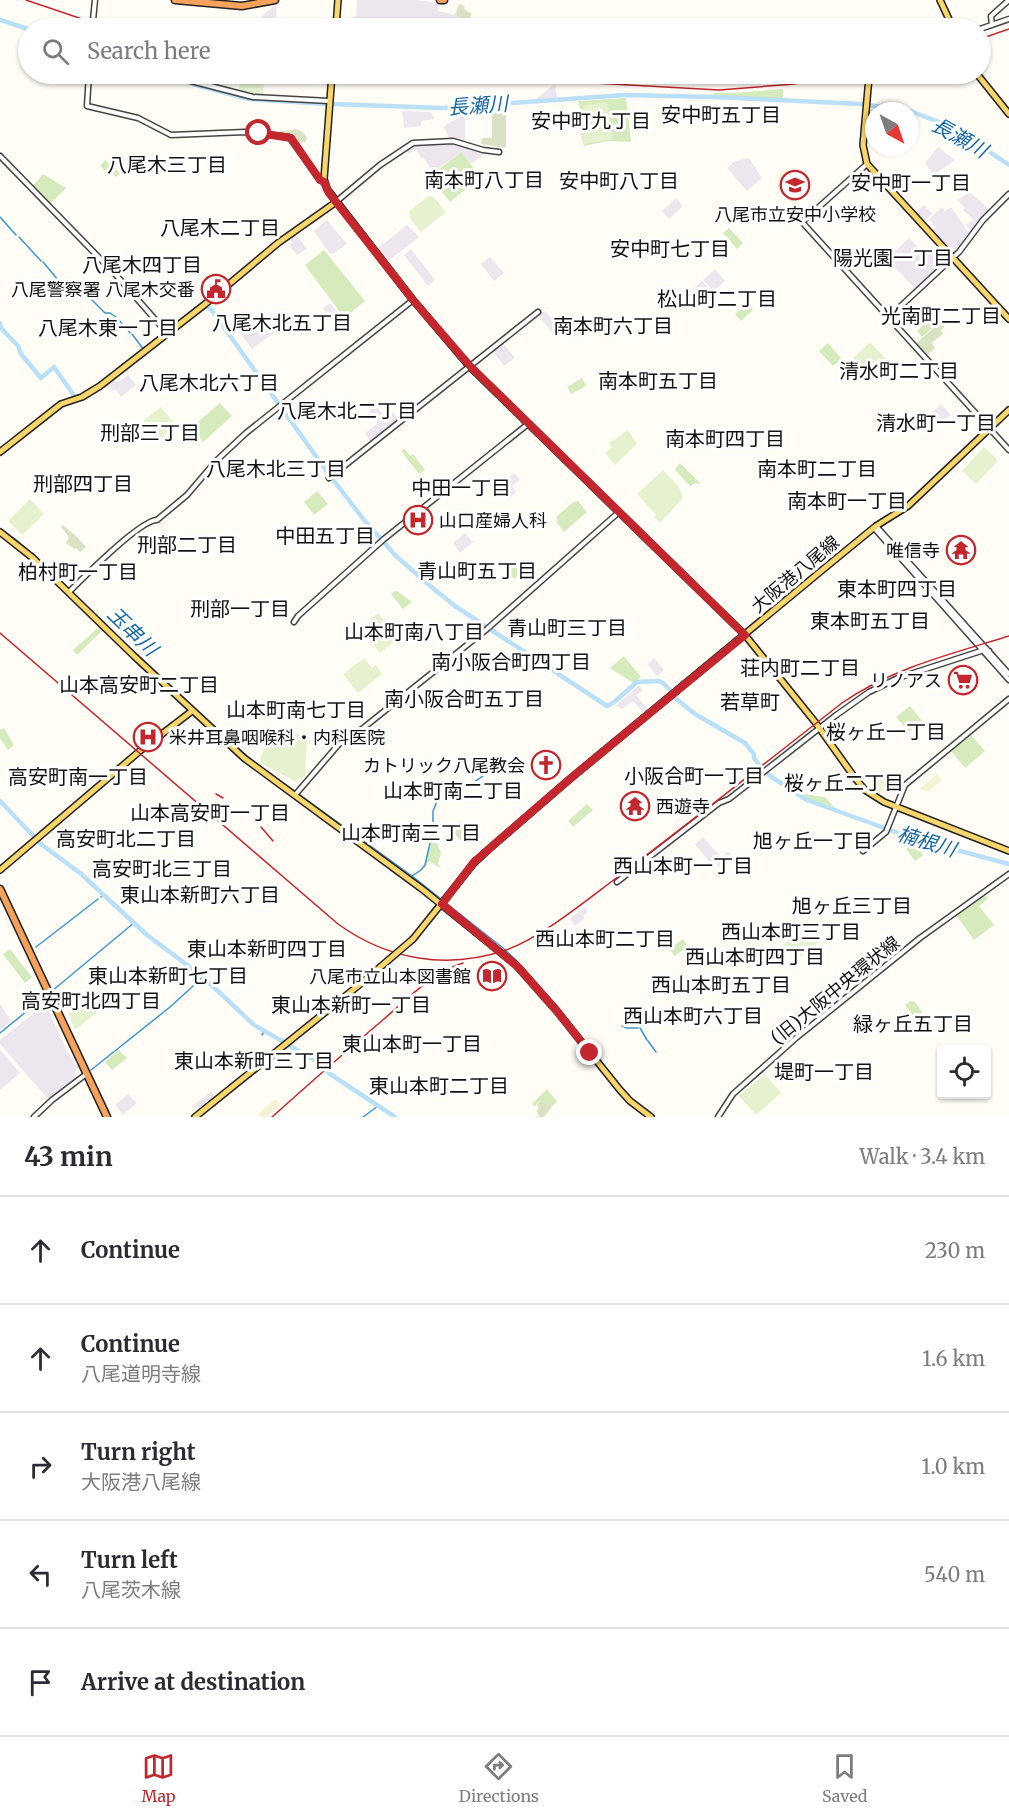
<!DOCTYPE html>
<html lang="en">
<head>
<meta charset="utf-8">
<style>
  body { margin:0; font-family:Merriweather,"Noto Sans JP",serif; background:#f7f7f7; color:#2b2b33 }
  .controls { position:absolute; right:18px; bottom:18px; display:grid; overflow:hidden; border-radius:6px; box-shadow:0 2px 4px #0004 }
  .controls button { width:54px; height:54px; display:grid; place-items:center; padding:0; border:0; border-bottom:2px solid #e1e1e2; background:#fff; color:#2b2b33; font:30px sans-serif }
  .compass { position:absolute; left:865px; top:102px; width:54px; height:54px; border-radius:50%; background:#fff; box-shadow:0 2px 4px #0004; rotate:140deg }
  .stop { position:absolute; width:18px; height:18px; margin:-14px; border:4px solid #c4262e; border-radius:50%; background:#fff }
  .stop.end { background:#c4262e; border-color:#fff; box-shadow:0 2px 6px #0008 }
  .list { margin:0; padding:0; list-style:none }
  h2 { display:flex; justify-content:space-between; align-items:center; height:78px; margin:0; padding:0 24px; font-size:26px }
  h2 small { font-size:20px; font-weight:400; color:#7c7c81 }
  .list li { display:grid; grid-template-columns:39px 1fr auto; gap:18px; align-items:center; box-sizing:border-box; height:108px; padding:0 24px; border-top:2px solid #e1e1e2 }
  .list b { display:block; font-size:22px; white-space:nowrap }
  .list p { margin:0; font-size:20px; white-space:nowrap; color:#7c7c81 }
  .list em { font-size:20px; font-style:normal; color:#7c7c81 }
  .icon { flex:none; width:33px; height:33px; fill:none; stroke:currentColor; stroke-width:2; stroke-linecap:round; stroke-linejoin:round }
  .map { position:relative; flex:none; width:1009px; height:1117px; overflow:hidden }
  .search { position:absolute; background:#fff; box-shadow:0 2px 4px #0004; left:18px; right:18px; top:18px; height:66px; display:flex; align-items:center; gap:15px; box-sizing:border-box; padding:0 21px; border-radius:33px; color:#7c7c81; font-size:22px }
  .sheet { height:618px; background:#fff }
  nav { display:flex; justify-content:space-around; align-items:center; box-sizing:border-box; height:84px; border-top:2px solid #e1e1e2; background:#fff; font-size:16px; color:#7c7c81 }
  nav a { display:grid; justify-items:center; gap:3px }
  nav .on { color:#c4262e }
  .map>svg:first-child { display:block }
  .industrial { fill:#eee6ef }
  .farmland { fill:#f6f3d4 }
  .green { fill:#d5ebbd }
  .cemetery { fill:#d9e3c4 }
  .pitch { fill:#e6f2cf }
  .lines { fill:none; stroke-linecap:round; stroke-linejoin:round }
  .stream { stroke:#3f96cf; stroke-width:1.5 }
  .river { stroke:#b9e0f7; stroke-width:4.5 }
  .minor-casing { stroke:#444; stroke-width:7 }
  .major-casing { stroke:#222; stroke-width:8 }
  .highway-casing { stroke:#222; stroke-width:9 }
  .minor { stroke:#fff; stroke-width:4 }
  .major { stroke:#f9d66b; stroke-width:5 }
  .highway { stroke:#f5a25d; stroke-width:6 }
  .rail { stroke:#c4262e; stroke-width:1.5 }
  .major-bridge-casing { stroke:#222; stroke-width:8; stroke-linecap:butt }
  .major-bridge { stroke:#f9d66b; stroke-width:5 }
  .route { stroke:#c4262e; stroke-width:8 }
  .labels { text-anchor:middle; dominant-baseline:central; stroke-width:6; stroke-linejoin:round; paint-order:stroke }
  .poi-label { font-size:18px; fill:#111; stroke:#fff; text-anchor:end }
  .street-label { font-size:18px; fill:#111; stroke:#fff }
  .water-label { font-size:20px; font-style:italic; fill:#1768a6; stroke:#fff }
  .neighbourhood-label { font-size:20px; fill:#111; stroke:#fff }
</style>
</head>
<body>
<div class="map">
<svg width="1009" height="1117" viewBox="0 0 1009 1117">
  <rect width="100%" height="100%" fill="#fffdf5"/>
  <path class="industrial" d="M357 0H416L439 3 438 11 455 15 477 28H339L340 23 356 16Z
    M272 6H276L277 28H260V18L267 11 270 10Z
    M555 84 557 98 537 100 536 99Z
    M713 109 736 110V122L713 121Z
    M402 111 430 112 435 119 421 121V126L404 128Z
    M465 115V142L450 140 444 127 445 125Z
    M453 143 487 152 471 164 462 152 433 172 423 157 421 158 416 150 409 154 407 151 413 146Z
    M938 147 955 160 933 175 925 163Z
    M749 158 762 178 747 191 727 168 735 161Z
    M969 192 977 198 990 210 971 231 966 225 973 219 963 210 965 208 958 200Z
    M676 198 683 206 669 219 662 211Z
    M924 205 932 214 923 222 915 213Z
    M942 207 945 211 951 207 969 233 955 254 932 230 936 227 929 219Z
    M327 220 347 244 333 254 332 253 330 254 314 231Z
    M407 225 419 237 387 262 377 249Z
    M296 234 307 249 297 255 289 245 292 242 289 239Z
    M909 238 924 254 930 249 933 251 938 246 949 258 916 290 887 259Z
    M411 249 435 280 428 286 404 255Z
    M490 257 504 273 494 281 481 264Z
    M715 269 725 281 714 291 703 280Z
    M702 281 717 297 710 304 695 287Z
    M329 304H331L341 317 335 324 323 308Z
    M545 311 561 330 554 335 538 315V314Z
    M259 317 274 333 252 349 239 332Z
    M502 342 515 358 504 366 492 350Z
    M128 375 136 385 121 397 115 389 113 391 107 383 113 379 117 383Z
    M941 404 951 415 939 425 929 415Z
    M376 406 385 417 393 412 400 421 374 442H371L365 433 378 423 369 411Z
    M514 473 520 479 512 486 516 492 508 500 498 487Z
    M465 533 473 542 460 553 453 543Z
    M654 658 664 670 657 676 647 664Z
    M639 685 643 690 636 695 648 710 643 713 633 701 622 709 616 706Z
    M703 837 721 857 728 851 732 856 719 867 716 863 712 865 695 844Z
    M585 907 588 912 583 916 585 918 575 926 570 919Z
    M0 1004 11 1021 0 1030Z
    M42 1007 47 1008 68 1053 72 1057 78 1069 75 1071V1079L51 1098H47L0 1044V1040Z
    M0 1050 20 1073 0 1090Z
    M211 1092 216 1098 200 1110 195 1104Z
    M128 1094 137 1103 123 1115 115 1105Z"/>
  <path class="farmland" d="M880 774 887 778 879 796 871 791Z
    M937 774 942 780 928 792 919 789Z
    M276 1099 281 1105 266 1117H261L258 1114Z"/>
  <path class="green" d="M782 89 783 90V100L713 96 714 93H734Z
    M626 98 631 142 607 141 584 146 578 123 583 121 578 101Z
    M462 152 480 177 450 202 429 176Z
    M105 160 120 173 116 177 112 173 110 175 100 166Z
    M43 174 66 188 50 204 33 186Z
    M729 228 743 243 737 249 723 233Z
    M324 250 365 301 348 315H342L305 265Z
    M746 304 753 310 741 321 735 314Z
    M933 315 940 322 922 337 917 331Z
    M828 343 842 359 833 366 819 351Z
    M582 378 586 386 571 394 567 387Z
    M220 403 232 416 203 442 192 427Z
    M404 448 410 456 413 454 425 470 419 474 401 451Z
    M680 463 700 483 699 484 696 483 690 486 675 470Z
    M317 491 328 504 314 515 304 502Z
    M578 501 587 512 564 532 556 522 558 520 556 517 572 503Z
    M519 562 525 570 514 579 508 572Z
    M395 591H397L412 602 403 609 391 594Z
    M100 626 103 630 77 655 73 650Z
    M624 656 641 677 633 683 610 668Z
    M910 706 922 721 909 732 896 717Z
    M4 728 14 745 8 750 0 738V730Z
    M971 735 985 751 965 768 951 751Z
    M798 793 825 797 835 808 806 798Z
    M587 804 593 810 573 827 568 821Z
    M433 835H434L441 853 438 863 440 868 429 861 425 868 424 867Z
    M911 844 916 845 923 855 915 861 906 849Z
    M984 895 989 898 979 906 994 925 974 940 956 915Z
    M683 939 688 946 675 956 669 949Z
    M10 949 32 977 25 983 3 954Z
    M910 1001 915 1002 926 1017 918 1023 905 1005Z
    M119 1050 127 1058 112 1070 105 1062Z
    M547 1089 557 1102 552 1106 540 1101 534 1107 532 1104Z"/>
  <path class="cemetery" d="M459 4 465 6 464 9 472 14 470 17 480 28H477L455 15Z
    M504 107 506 116V146L505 148 481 144 482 138H492V108Z
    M296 129C302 131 305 133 307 138L305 142 298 143 293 136 279 134V132Z
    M941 322 944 327 941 331 943 333 947 330 932 343 935 348 927 355 916 343Z
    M63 525 77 537 86 547 80 552 76 548 74 549 66 543 69 537 61 527Z
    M460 821 470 835 462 842 451 830 456 823Z
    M540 1101 552 1106 544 1117H539L537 1111 539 1107 537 1105Z"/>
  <path class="pitch" d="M242 74H265L263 95 241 92 239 89Z
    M607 102 613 139 584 144 581 125 586 124 583 106Z
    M788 171 806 190 792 203 777 188 780 174Z
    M428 196 434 197 446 212 421 232 410 218 409 212Z
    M870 342 888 361 866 382 848 363Z
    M161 407 176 425 159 440 143 421Z
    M628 430 637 444 615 465 605 453 612 448 609 443Z
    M983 448H985L996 458 997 462 976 484 962 471Z
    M663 470 679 487 683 498 660 523 654 517 656 515 637 494Z
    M30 499 44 514 22 535 8 521Z
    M378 613 399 638 380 653 364 633 375 624 371 619Z
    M364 658 372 668 376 665 382 674 358 693 343 674Z
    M958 670 966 679 956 687 949 678Z
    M295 732 307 737 305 776 295 781 260 763C263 742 275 734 295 732Z
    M806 927 818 942 796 960 783 945Z
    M96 992 106 1005 75 1030 68 1013Z
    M765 1074 781 1093 756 1115 739 1096Z"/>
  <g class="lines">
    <path class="stream" d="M0 217 16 235
      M19 237 41 261
      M43 262 73 298 83 290
      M85 293 105 313H110L116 317
      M118 319 123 325
      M125 327 130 333
      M132 334 144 350
      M0 529 15 539 32 554
      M40 562 76 596
      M133 651 145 662
      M215 728 256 764
      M268 772 412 876 503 948 516 960 556 1007
      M412 876 421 870 425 865 433 830V811L436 804 435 800C442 787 461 787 474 782 481 778 488 772 494 766
      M101 897 104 894
      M36 947 98 899
      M52 991 135 922
      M567 1020 575 1030
      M622 1026 627 1028H638
      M640 1028 647 1040
      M0 1033 48 994
      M262 1035 264 1032
      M648 1041 656 1052
      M91 1070 170 1007 203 977
      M363 1117 378 1106"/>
    <path class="river" d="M0 20 28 29
      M160 74 200 86 248 99 326 104
      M333 104 442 108 625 95 714 97 862 104 909 111
      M910 111 952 127 1009 165
      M204 303 213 312 328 473 364 520 396 556 429 585 455 606 607 706 613 703 637 682 659 681 663 683 671 691 675 698 695 714 745 743 754 754V758L759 765 770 776 807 800 912 838 1009 864
      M0 323 1 328 18 346 21 354 41 378 54 367 75 397 80 396
      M0 801 42 845 80 873 147 935 203 977 254 1025 318 1062 330 1074 395 1117"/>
    <g class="minor-casing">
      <path id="minor" d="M93 20 95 0
        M992 25 991 16 1009 0
        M980 29 1009 19
        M89 74 87 106 138 118 171 135 245 132 289 137 320 180 324 182
        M869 77 880 74
        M191 81 253 97 329 101
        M0 156 116 275 168 334
        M867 164 802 222 1009 450
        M337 201 380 165 413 143 453 141 483 150 499 152
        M889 317 959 252 983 220 1009 194
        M329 478 538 312
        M876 526 1009 674
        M874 528 1009 680
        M69 592C83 578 140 520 157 520L187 495 216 461 246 433 413 300
        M294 622 298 616 384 539 528 424
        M295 795 339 744 362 729 487 629 619 512
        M863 851 886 832 905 785 1009 699
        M617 882 719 803 729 799 835 716 869 692 898 678 984 650 989 651
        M34 1117 52 1100 85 1075
        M718 1117 733 1094 796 1038 920 938 1009 874"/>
    </g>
    <g class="major-casing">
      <path id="major" d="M940 0 953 28
        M336 28 338 0
        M332 74 324 179 327 189 413 300 469 366 745 635 815 722 855 778 865 790 884 802 1009 851
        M977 74 1009 114
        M869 77 863 145 867 164 1009 319
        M0 452 61 404 82 397 100 386 204 305 278 243 336 202
        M0 532 33 558 134 656 244 758 422 889 516 965 556 1010 620 1090 630 1101 651 1117
        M0 870 141 750 192 711
        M413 939 474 863 489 849 571 778 832 562 876 526 908 506 1009 410
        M195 1117 364 981"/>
    </g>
    <g class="highway-casing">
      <path id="highway" d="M175 0 242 6 275 0
        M440 0H444
        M0 889 107 1117"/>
    </g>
    <use href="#minor" class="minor"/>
    <use href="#major" class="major"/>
    <use href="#highway" class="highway"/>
    <path class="rail" d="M26 0 88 21 119 28
      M980 39 1009 29
      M429 74 719 90 794 84 844 74
      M0 633 338 924C388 960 447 970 506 950 543 937 590 897 623 873 697 817 769 760 842 703 892 668 951 654 1009 636
      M81 680 86 692
      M216 794 223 798
      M261 827 273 841
      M272 1117C309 1084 346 1051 384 1019 407 999 433 972 463 963"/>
    <g class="major-bridge-casing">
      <path id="major-bridge" d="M364 981 413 939"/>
    </g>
    <use href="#major-bridge" class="major-bridge"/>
  </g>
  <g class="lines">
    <path class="route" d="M259 133 291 138 320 180 324 182 329 193 413 300 470 366 745 635 571 778 489 849 474 862 442 904 518 967 556 1010 590 1053"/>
  </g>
  <defs>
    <g id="school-ring" transform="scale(1.5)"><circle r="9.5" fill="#fff" stroke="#c4262e" stroke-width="1.5"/><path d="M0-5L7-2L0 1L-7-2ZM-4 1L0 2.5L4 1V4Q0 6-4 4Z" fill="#c4262e"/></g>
    <g id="civic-ring" transform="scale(1.5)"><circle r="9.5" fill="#fff" stroke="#c4262e" stroke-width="1.5"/><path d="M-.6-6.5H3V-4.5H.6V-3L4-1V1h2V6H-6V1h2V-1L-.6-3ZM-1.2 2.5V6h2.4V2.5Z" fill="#c4262e"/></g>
    <g id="hospital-ring" transform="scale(1.5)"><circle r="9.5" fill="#fff" stroke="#c4262e" stroke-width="1.5"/><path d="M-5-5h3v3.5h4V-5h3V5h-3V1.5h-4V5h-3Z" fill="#c4262e"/></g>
    <g id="temple-ring" transform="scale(1.5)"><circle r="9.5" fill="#fff" stroke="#c4262e" stroke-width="1.5"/><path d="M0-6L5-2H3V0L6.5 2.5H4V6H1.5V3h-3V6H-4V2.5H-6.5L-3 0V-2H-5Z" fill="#c4262e"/></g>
    <g id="supermarket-ring" transform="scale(1.5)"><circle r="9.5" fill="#fff" stroke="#c4262e" stroke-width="1.5"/><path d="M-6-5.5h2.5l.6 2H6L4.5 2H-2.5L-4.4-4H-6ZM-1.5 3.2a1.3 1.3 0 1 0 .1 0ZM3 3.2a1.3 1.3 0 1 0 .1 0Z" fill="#c4262e"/></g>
    <g id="church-ring" transform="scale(1.5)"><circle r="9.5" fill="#fff" stroke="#c4262e" stroke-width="1.5"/><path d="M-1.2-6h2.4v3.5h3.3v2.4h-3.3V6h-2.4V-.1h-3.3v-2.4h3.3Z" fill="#c4262e"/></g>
    <g id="library-ring" transform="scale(1.5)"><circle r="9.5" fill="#fff" stroke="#c4262e" stroke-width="1.5"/><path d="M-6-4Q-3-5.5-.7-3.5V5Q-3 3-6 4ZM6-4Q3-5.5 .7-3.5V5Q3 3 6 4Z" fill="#c4262e"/></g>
  </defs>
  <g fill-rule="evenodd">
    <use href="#school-ring" x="795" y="185"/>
    <use href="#civic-ring" x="216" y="289"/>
    <use href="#hospital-ring" x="418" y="520"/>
    <use href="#temple-ring" x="961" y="550"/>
    <use href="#supermarket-ring" x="963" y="680"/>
    <use href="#hospital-ring" x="148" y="737"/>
    <use href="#church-ring" x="546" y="765"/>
    <use href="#temple-ring" x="635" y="806"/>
    <use href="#library-ring" x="492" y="976"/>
  </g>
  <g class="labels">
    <g class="poi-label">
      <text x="795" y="214" text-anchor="middle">八尾市立安中小学校</text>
      <text x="195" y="289">八尾警察署 八尾木交番</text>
      <text x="439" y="520" text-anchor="start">山口産婦人科</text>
      <text x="940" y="550">唯信寺</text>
      <text x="942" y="680">リノアス</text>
      <text x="169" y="737" text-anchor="start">米井耳鼻咽喉科・内科医院</text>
      <text x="525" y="765">カトリック八尾教会</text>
      <text x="656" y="806" text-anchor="start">西遊寺</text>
      <text x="471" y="976">八尾市立山本図書館</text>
    </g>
    <g class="street-label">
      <text transform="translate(795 574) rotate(-40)">大阪港八尾線</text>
      <text transform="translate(835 990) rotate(-39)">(旧)大阪中央環状線</text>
    </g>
    <g class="water-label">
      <text transform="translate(478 105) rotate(-4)">長瀬川</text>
      <text transform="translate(960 137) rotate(29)">長瀬川</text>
      <text transform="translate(133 631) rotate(44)">玉串川</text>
      <text transform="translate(927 841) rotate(17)">楠根川</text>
    </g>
    <g class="neighbourhood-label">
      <text x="721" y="114">安中町五丁目</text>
      <text x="591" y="120">安中町九丁目</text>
      <text x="167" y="164">八尾木三丁目</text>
      <text x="484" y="179">南本町八丁目</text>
      <text x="619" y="180">安中町八丁目</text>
      <text x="911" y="182">安中町一丁目</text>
      <text x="220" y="227">八尾木二丁目</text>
      <text x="670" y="248">安中町七丁目</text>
      <text x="893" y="257">陽光園一丁目</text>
      <text x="142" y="264">八尾木四丁目</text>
      <text x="717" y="298">松山町二丁目</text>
      <text x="941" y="315">光南町二丁目</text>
      <text x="282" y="322">八尾木北五丁目</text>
      <text x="613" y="325">南本町六丁目</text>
      <text x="108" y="327">八尾木東一丁目</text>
      <text x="899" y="370">清水町二丁目</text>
      <text x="658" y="380">南本町五丁目</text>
      <text x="209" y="382">八尾木北六丁目</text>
      <text x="347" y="410">八尾木北二丁目</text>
      <text x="936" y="422">清水町一丁目</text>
      <text x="150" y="432">刑部三丁目</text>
      <text x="725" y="438">南本町四丁目</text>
      <text x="276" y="468">八尾木北三丁目</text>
      <text x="817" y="468">南本町二丁目</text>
      <text x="83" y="483">刑部四丁目</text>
      <text x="461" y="487">中田一丁目</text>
      <text x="847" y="500">南本町一丁目</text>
      <text x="325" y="535">中田五丁目</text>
      <text x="187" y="544">刑部二丁目</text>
      <text x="477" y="570">青山町五丁目</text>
      <text x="78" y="571">柏村町一丁目</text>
      <text x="897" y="588">東本町四丁目</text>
      <text x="240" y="608">刑部一丁目</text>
      <text x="870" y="620">東本町五丁目</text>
      <text x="567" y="627">青山町三丁目</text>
      <text x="414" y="631">山本町南八丁目</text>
      <text x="511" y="661">南小阪合町四丁目</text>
      <text x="800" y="667">荘内町二丁目</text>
      <text x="139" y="684">山本高安町二丁目</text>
      <text x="464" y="698">南小阪合町五丁目</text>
      <text x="750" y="701">若草町</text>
      <text x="296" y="709">山本町南七丁目</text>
      <text x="886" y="731">桜ヶ丘一丁目</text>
      <text x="694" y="775">小阪合町一丁目</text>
      <text x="78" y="776">高安町南一丁目</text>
      <text x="844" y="782">桜ヶ丘二丁目</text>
      <text x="453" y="790">山本町南二丁目</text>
      <text x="210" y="812">山本高安町一丁目</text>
      <text x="411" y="832">山本町南三丁目</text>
      <text x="126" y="838">高安町北二丁目</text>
      <text x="813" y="840">旭ヶ丘一丁目</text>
      <text x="683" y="865">西山本町一丁目</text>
      <text x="162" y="868">高安町北三丁目</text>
      <text x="200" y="894">東山本新町六丁目</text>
      <text x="852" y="905">旭ヶ丘三丁目</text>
      <text x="791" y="931">西山本町三丁目</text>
      <text x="605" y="938">西山本町二丁目</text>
      <text x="267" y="948">東山本新町四丁目</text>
      <text x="755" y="956">西山本町四丁目</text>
      <text x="168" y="975">東山本新町七丁目</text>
      <text x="721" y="984">西山本町五丁目</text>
      <text x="91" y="1000">高安町北四丁目</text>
      <text x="351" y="1004">東山本新町一丁目</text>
      <text x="693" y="1015">西山本町六丁目</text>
      <text x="913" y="1023">緑ヶ丘五丁目</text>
      <text x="412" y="1043">東山本町一丁目</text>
      <text x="254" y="1060">東山本新町三丁目</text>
      <text x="824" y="1071">堤町一丁目</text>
      <text x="439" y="1085">東山本町二丁目</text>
    </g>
  </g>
</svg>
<div class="controls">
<button><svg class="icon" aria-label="locate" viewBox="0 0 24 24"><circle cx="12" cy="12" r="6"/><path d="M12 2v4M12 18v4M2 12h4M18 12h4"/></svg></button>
</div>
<svg class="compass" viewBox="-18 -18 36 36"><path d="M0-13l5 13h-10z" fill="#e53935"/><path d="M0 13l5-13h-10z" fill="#7c7c81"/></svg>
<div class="stop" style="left:259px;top:133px"></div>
<div class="stop end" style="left:590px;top:1053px"></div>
<div class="search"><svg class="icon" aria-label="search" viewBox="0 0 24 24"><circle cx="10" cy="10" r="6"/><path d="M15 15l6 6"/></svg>Search here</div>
</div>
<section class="sheet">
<h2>43 min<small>Walk · 3.4 km</small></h2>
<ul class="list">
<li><svg class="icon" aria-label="ahead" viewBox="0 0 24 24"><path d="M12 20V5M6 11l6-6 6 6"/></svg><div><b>Continue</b></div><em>230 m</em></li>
<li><svg class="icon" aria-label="ahead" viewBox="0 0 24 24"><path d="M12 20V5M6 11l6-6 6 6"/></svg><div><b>Continue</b><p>八尾道明寺線</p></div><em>1.6 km</em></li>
<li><svg class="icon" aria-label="right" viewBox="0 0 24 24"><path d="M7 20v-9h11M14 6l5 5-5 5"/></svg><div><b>Turn right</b><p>大阪港八尾線</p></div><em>1.0 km</em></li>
<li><svg class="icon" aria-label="left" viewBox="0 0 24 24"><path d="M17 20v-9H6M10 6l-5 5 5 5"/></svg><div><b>Turn left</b><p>八尾茨木線</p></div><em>540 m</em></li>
<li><svg class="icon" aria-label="arrive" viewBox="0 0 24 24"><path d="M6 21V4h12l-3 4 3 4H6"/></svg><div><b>Arrive at destination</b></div></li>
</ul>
</section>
<nav>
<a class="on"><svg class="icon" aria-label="map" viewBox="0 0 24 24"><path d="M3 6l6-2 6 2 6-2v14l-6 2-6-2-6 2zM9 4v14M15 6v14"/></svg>Map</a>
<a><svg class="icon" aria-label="directions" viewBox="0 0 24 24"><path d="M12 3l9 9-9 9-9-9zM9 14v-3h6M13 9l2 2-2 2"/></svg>Directions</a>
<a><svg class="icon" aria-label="saved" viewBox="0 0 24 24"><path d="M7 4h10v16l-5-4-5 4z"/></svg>Saved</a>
</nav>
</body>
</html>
